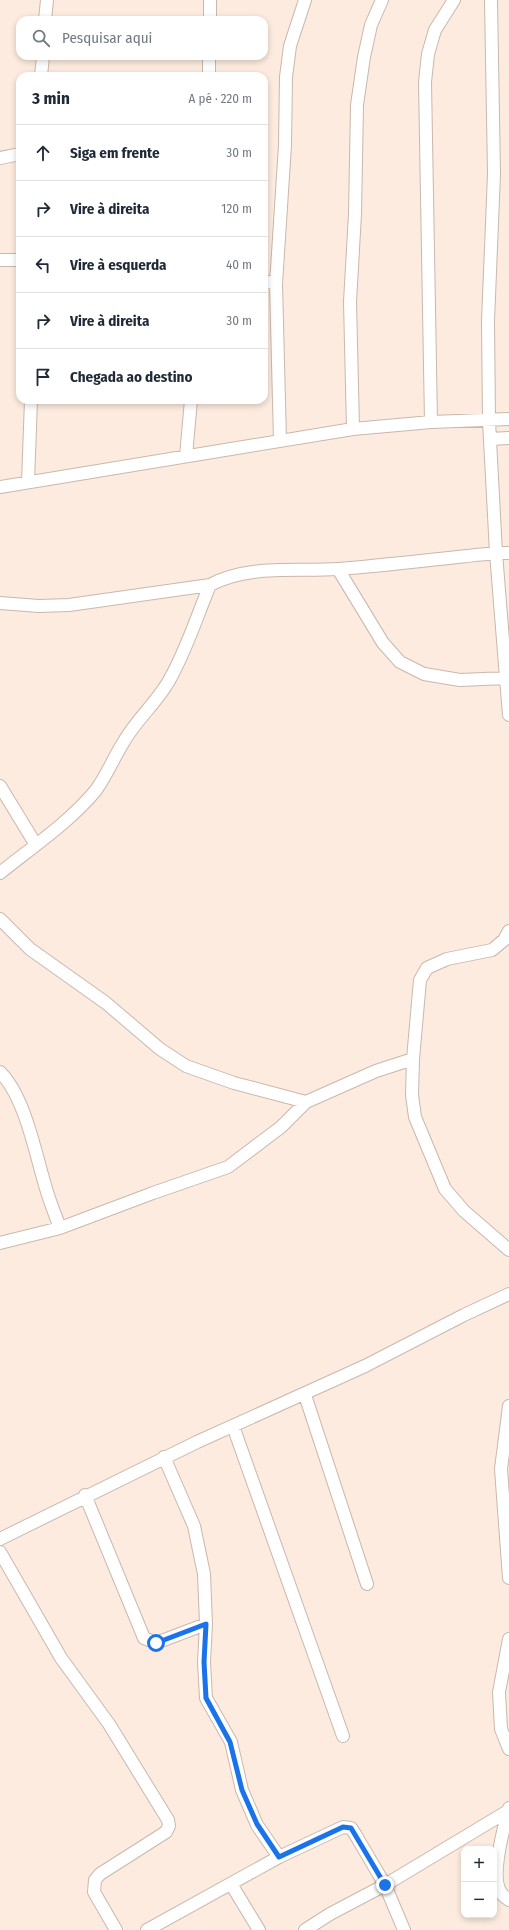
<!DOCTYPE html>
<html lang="pt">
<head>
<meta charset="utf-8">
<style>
  body { margin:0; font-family:"Fira Sans Condensed",sans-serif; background:#f6f6f7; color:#1f2937 }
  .controls { position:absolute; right:12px; bottom:12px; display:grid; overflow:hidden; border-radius:8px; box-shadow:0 2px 6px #0003 }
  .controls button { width:36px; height:36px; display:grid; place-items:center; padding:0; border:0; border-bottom:1px solid #e0e1e3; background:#fff; color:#1f2937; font:20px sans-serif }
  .stop { position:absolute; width:12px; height:12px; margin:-9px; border:3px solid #1a73e8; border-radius:50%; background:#fff }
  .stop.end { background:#1a73e8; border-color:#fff; box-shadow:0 1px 4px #0008 }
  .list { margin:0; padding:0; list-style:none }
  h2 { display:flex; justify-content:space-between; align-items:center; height:52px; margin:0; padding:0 16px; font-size:17px }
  h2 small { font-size:13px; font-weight:400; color:#747a83 }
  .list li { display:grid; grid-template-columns:26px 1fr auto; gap:12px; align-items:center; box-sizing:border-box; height:56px; padding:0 16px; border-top:1px solid #e0e1e3 }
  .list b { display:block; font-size:15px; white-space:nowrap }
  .list em { font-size:13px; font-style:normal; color:#747a83 }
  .icon { flex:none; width:22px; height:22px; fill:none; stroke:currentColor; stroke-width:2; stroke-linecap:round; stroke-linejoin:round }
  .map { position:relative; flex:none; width:509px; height:1930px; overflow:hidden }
  .search { position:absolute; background:#fff; box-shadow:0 2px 6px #0003; left:16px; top:16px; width:252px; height:44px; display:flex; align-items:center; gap:10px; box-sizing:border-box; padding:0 14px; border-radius:12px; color:#747a83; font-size:15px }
  .panel { position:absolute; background:#fff; box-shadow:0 2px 6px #0003; left:16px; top:72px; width:252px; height:332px; border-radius:12px }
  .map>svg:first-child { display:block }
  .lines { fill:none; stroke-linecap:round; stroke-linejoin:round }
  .street-casing { stroke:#c9b8ac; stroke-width:14 }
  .street { stroke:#fff; stroke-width:12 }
  .route { stroke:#1a73e8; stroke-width:5 }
</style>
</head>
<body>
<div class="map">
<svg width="509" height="1930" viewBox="0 0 509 1930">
  <rect width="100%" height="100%" fill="#fcebde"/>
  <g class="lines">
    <g class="street-casing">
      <path id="street" d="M491 0 494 174 488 321 489 421 496 553 509 715
        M45 20 47 0
        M210 20V0
        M41 76 43 56
        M209 76V56
        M0 158 20 154
        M0 260H20
        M264 281 276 284
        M431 422 425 82 428 54 435 30 454 0
        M353 429 350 302 355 214 357 105 364 57 371 25 382 0
        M490 439 509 438
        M280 441 276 284 285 145 286 77 290 46 305 0
        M186 456 191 400
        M28 482 31 400
        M0 487 353 429 431 422 509 419
        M338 569 383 643 400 662 424 674 460 680 506 678
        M0 603 39 606 69 605 210 585C248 564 297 572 339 569 391 565 444 558 496 553H509
        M0 786 36 845
        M0 873C31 848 71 821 96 790 107 775 113 759 123 743 136 719 159 701 171 677 187 648 197 616 210 585
        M0 919 30 949 106 1003 160 1049 186 1066 234 1083 306 1102
        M509 931 504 940 492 950 447 959 427 968 420 980 413 1059 412 1095 415 1117 445 1189 464 1211 509 1250
        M0 1072C25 1097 35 1152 45 1185 49 1200 55 1214 60 1228
        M0 1243 60 1228 153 1193 228 1167 281 1127 306 1102 376 1071 413 1059
        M305 1395 367 1584
        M509 1406 501 1469 509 1578
        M233 1426 343 1736
        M164 1457 194 1526 204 1574 206 1624 204 1662 206 1698 231 1742 242 1790 257 1825 279 1857
        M85 1495 144 1638 156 1643 206 1624
        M0 1539 197 1442 365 1366 464 1315 509 1294
        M0 1552 61 1658 109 1724 168 1820 169 1826 166 1832 100 1874 95 1880 94 1892 116 1930
        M509 1639 499 1692 501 1729 509 1749
        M509 1808C504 1826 491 1875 500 1891 502 1895 506 1898 509 1900
        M231 1884 259 1930
        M147 1930 279 1857 343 1827 351 1828 355 1834 385 1885 404 1930
        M305 1930 330 1914 385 1885 508 1811"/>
    </g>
    <use href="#street" class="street"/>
  </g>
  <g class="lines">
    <path class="route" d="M156 1643 206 1624 204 1662 206 1698 230 1742 242 1790 257 1824 279 1857 343 1827 351 1828 385 1885"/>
  </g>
</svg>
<div class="controls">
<button>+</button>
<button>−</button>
</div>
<div class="stop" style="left:156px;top:1643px"></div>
<div class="stop end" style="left:385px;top:1885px"></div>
<div class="search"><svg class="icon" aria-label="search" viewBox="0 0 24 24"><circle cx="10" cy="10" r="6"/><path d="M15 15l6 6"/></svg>Pesquisar aqui</div>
<section class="panel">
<h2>3 min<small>A pé · 220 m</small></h2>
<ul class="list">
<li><svg class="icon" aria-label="ahead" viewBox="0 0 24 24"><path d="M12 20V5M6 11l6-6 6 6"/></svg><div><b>Siga em frente</b></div><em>30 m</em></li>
<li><svg class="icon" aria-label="right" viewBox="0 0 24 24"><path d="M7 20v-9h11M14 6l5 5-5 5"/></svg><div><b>Vire à direita</b></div><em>120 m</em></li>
<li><svg class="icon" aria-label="left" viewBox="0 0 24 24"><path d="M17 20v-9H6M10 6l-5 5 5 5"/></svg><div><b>Vire à esquerda</b></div><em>40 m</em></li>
<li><svg class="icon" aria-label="right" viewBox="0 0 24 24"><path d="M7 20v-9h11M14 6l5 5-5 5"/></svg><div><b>Vire à direita</b></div><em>30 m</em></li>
<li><svg class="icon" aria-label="arrive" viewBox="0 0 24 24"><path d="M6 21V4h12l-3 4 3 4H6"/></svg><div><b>Chegada ao destino</b></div></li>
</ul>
</section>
</div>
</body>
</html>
